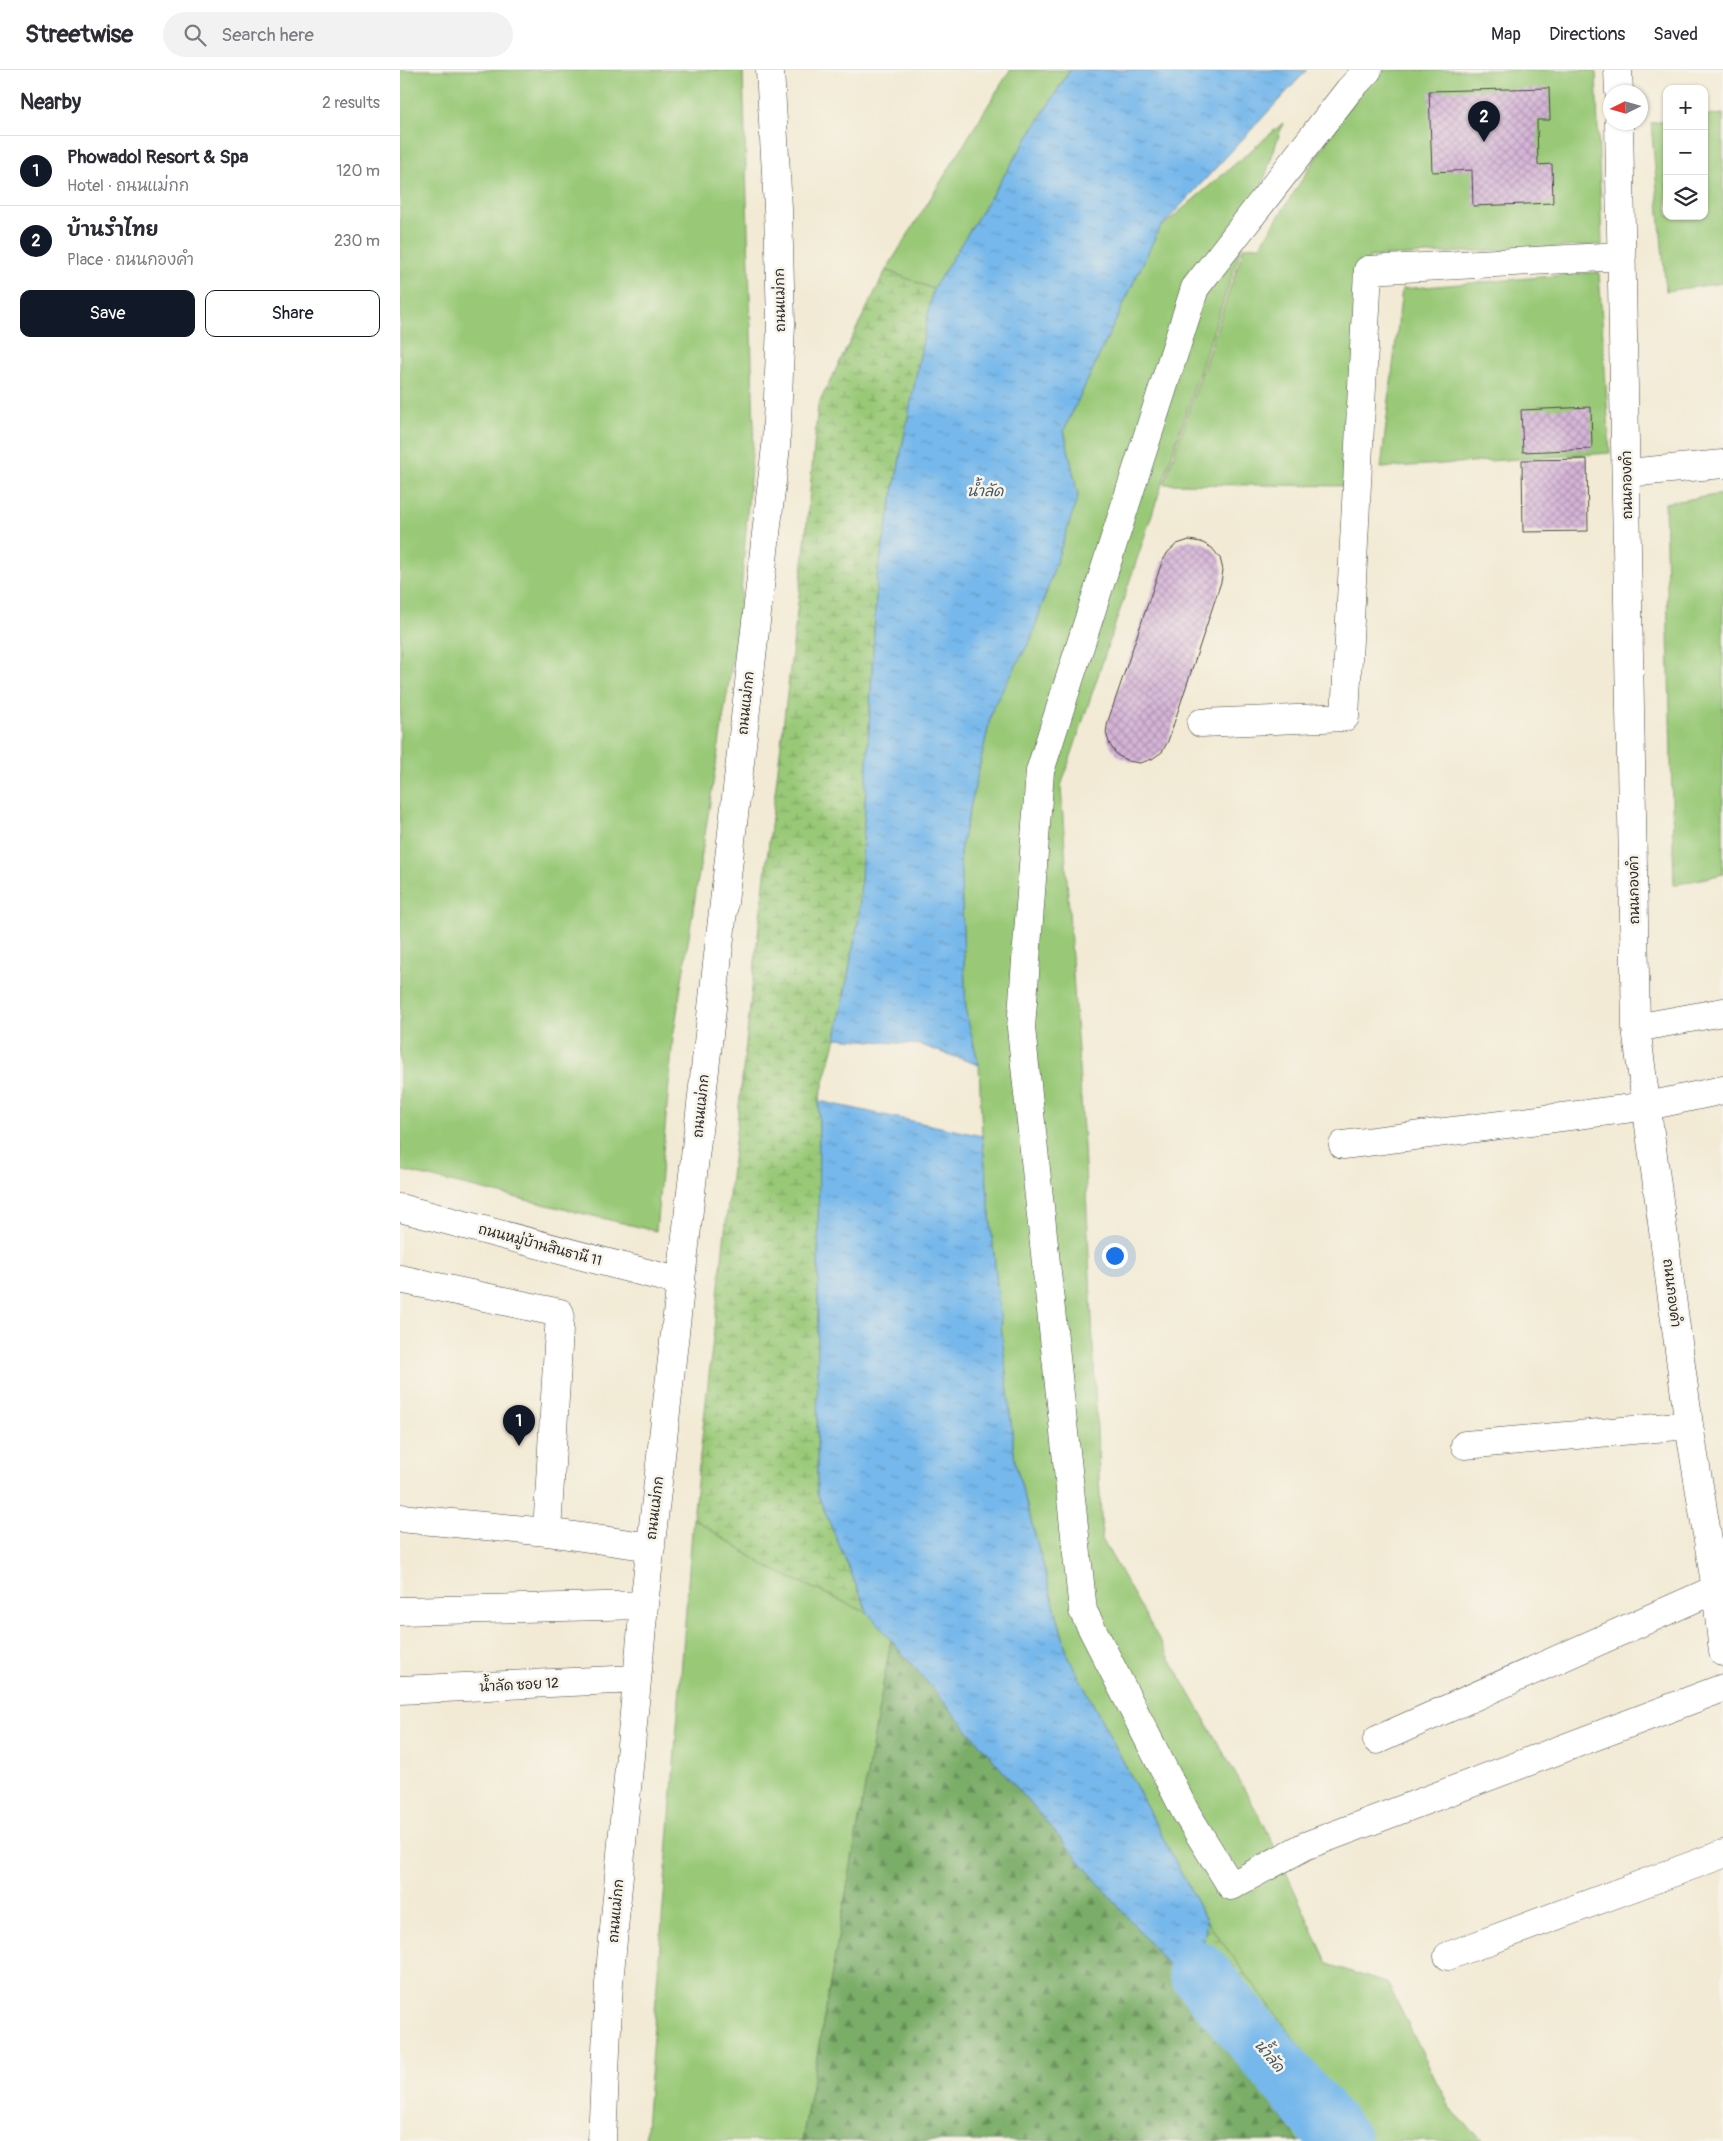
<!DOCTYPE html>
<html lang="en">
<head>
<meta charset="utf-8">
<style>
  body { margin:0; font-family:Pangolin,"Playpen Sans Thai",sans-serif; background:#f2f2f3; color:#2b2b33 }
  .controls { position:absolute; right:15px; top:15px; display:grid; overflow:hidden; border-radius:10px; box-shadow:0 1px 4px #0004 }
  .controls button { width:45px; height:45px; display:grid; place-items:center; padding:0; border:0; border-bottom:1px solid #e1e1e2; background:#fff; color:#2b2b33; font:25px sans-serif }
  .compass { position:absolute; left:1203px; top:15px; width:45px; height:45px; border-radius:50%; background:#fff; box-shadow:0 1px 4px #0004; rotate:265deg }
  .you { position:absolute; left:714px; top:1185px; width:18px; height:18px; margin:-12px; border:4px solid #fff; border-radius:50%; background:#1a73e8; box-shadow:0 0 0 8px #1a73e833 }
  .badge { display:grid; place-items:center; width:32px; height:32px; border-radius:50%; background:#111827; color:#fff; font-size:16px; font-weight:700 }
  .pin { position:absolute; translate:-50% -41px; filter:drop-shadow(0 1px 2px #0008) }
  .pin::after { content:''; position:absolute; top:26px; width:18px; height:15px; background:inherit; clip-path:polygon(0 0,100% 0,50% 100%) }
  .list { margin:0; padding:0; list-style:none }
  h2 { display:flex; justify-content:space-between; align-items:center; height:65px; margin:0; padding:0 20px; font-size:21px }
  h2 small { font-size:16px; font-weight:400; color:#7c7c81 }
  .list li { display:grid; grid-template-columns:32px 1fr auto; gap:15px; align-items:center; box-sizing:border-box; height:70px; padding:0 20px; border-top:1px solid #e1e1e2 }
  .list b { display:block; font-size:19px; white-space:nowrap }
  .list p { margin:0; font-size:16px; white-space:nowrap; color:#7c7c81 }
  .list em { font-size:16px; font-style:normal; color:#7c7c81 }
  .actions { display:flex; gap:10px; padding:15px 20px }
  .actions a { flex:1; padding:11px 0; border:1px solid #111827; border-radius:10px; text-align:center; font-size:18px; color:#111827 }
  .actions .main { background:#111827; color:#fff }
  .icon { flex:none; width:28px; height:28px; fill:none; stroke:currentColor; stroke-width:2; stroke-linecap:round; stroke-linejoin:round }
  .map { position:relative; flex:none; width:1323px; height:2071px; overflow:hidden }
  header { display:flex; align-items:center; gap:30px; box-sizing:border-box; height:70px; padding:0 25px; background:#fff; border-bottom:1px solid #e1e1e2 }
  header strong { font-size:24px }
  nav { display:flex; gap:28px; margin-inline-start:auto; font-size:18px }
  .search { width:350px; height:45px; background:#f2f2f3; display:flex; align-items:center; gap:12px; box-sizing:border-box; padding:0 18px; border-radius:28px; color:#7c7c81; font-size:19px }
  main { display:flex }
  aside { flex:1; background:#fff }
  .map>svg:first-child { display:block }
  .green { fill:#99c977; stroke:#627a51 }
  .forest { fill:url(#forest-firs); stroke:#526c4a }
  .wetland { fill:url(#wetland-marsh); stroke:#627a51 }
  .water { fill:url(#water-ripples); stroke:#50728b }
  .lines { fill:none; stroke-linecap:round; stroke-linejoin:round }
  .river { stroke:#76b8eb; stroke-width:60 }
  .building { fill:url(#building-cross-hatch) }
  .minor-casing { stroke:#494844; stroke-width:29 }
  .minor { stroke:#fff; stroke-width:28 }
  .labels { text-anchor:middle; dominant-baseline:central; stroke-width:5; stroke-linejoin:round; paint-order:stroke }
  .street-label { font-size:14px; fill:#2b2b2b; stroke:#f7f3e8 }
  .water-label { font-size:15px; font-style:italic; fill:#425565; stroke:#f7f3e8 }
</style>
</head>
<body>
<header>
<strong>Streetwise</strong>
<div class="search"><svg class="icon" aria-label="search" viewBox="0 0 24 24"><circle cx="10" cy="10" r="6"/><path d="M15 15l6 6"/></svg>Search here</div>
<nav><a>Map</a><a>Directions</a><a>Saved</a></nav>
</header>
<main>
<aside>
<h2>Nearby<small>2 results</small></h2>
<ul class="list">
<li><span class="badge">1</span><div><b>Phowadol Resort &amp; Spa</b><p>Hotel · ถนนแม่กก</p></div><em>120 m</em></li>
<li><span class="badge">2</span><div><b>บ้านรำไทย</b><p>Place · ถนนกองคำ</p></div><em>230 m</em></li>
</ul>
<div class="actions"><a class="main">Save</a><a>Share</a></div>
</aside>
<div class="map">
<svg width="1323" height="2071" viewBox="0 0 1323 2071">
  <defs>
    <pattern id="forest-firs" width="22" height="20" patternUnits="userSpaceOnUse" patternTransform="scale(1.25)"><rect width="22" height="20" fill="#7aad68"/><path d="M5 1l3.5 6h-7zM16 11l3.5 6h-7z" fill="#648d56"/></pattern>
    <pattern id="wetland-marsh" width="20" height="14" patternUnits="userSpaceOnUse" patternTransform="scale(1.25)"><rect width="20" height="14" fill="#99c977"/><path d="M1 5h8M5 5V1M11 12h8M15 12V8" fill="none" stroke="#7da362"/></pattern>
    <pattern id="water-ripples" width="26" height="14" patternUnits="userSpaceOnUse" patternTransform="scale(1.25)"><rect width="26" height="14" fill="#76b8eb"/><path d="M2 4q2-2 4 0t4 0M15 11q2-2 4 0t4 0" fill="none" stroke="#6196bf"/></pattern>
    <pattern id="building-cross-hatch" width="8" height="8" patternUnits="userSpaceOnUse" patternTransform="scale(1.25)"><rect width="8" height="8" fill="#d5b4d8"/><path d="M0 0l8 8M0 8l8-8" fill="none" stroke="#ad93af"/></pattern>
  </defs>
  <rect width="100%" height="100%" fill="#f7f3e8"/>
  <filter id="ink" filterUnits="userSpaceOnUse"><feTurbulence type="fractalNoise" baseFrequency=".02" numOctaves="2"/><feDisplacementMap in="SourceGraphic" scale="10" xChannelSelector="R" yChannelSelector="G"/><feConvolveMatrix kernelMatrix="1 2 1 2 8 2 1 2 1" color-interpolation-filters="sRGB"/></filter>
  <filter id="wash" filterUnits="userSpaceOnUse"><feTurbulence type="fractalNoise" baseFrequency=".0096" numOctaves="4" result="noise"/><feDisplacementMap in="SourceGraphic" scale="20" xChannelSelector="R" yChannelSelector="G"/><feGaussianBlur stdDeviation="1.12" result="paint"/><feColorMatrix in="noise" values="0 0 0 0 0 0 0 0 0 0 0 0 0 0 0 0 0 1.4 0 .05"/><feComposite in="paint" operator="in"/></filter>
  <g filter="url(#wash)">
    <rect width="100%" height="100%" fill="#f2ead4"/>
    <path class="green" d="M0 0H343L354 358 339 548 273 968 256 1161 0 1100Z
      M610 0H670L533 219 486 200Z
      M984 0H1196L1202 175 969 187 958 416 764 414 844 177 860 176 953 29Z
      M1323 44V213L1266 221 1251 53 1267 51V146H1304V46Z
      M883 53 661 716 684 1076 702 1469 864 1754 928 1894 988 1914 1049 2037 1083 2071H971L807 1852 668 1586 615 1392 582 1066 579 995 566 943 560 782 593 637 631 569 678 426 664 360 759 159Z
      M1199 202 1210 383 981 398 1002 219Z
      M1323 424V804L1274 815 1265 433Z
      M293 1448 367 1497 468 1543 491 1570 402 2071H245Z"/>
    <path class="forest" d="M491 1570 794 1925 899 2071H402Z"/>
    <path class="wetland" d="M486 200 533 219 477 506 459 847 436 968 419 1031 417 1423 468 1543 367 1497 293 1448 361 838 404 484 418 335Z
      M807 1852 971 2071H899L794 1925Z"/>
    <path class="water" d="M670 0H907L759 159 664 360 678 426 631 569 593 637 560 782 566 943 579 995 521 975 436 968 459 847 477 506 533 219Z
      M419 1031 582 1066 615 1392 668 1586 807 1852 794 1925 468 1543 417 1423Z"/>
    <g class="lines">
      <path class="river" d="M798 1901 941 2071"/>
    </g>
    <g id="blocks">
      <path class="building" d="M1149 18 1150 50H1137L1138 95 1152 94 1153 133 1073 136 1072 100 1032 102 1029 21Z
        M1191 337 1192 379 1123 382 1121 340Z
        M1187 389 1188 461 1123 462 1122 390Z
        M789 470 801 472 812 478 820 488 823 500 821 512 768 671 762 682 752 689 740 693 728 691 717 685 710 675 706 663 708 651 762 492 768 482 777 474Z"/>
    </g>
  </g>
  <g filter="url(#ink)">
    <use href="#blocks" fill-opacity="0" stroke="#494844" stroke-width="1"/>
    <g class="lines">
      <g class="minor-casing">
        <path id="minor" d="M968 0 949 20 795 218 640 701 621 958 683 1541 785 1741 831 1816 905 1776 1323 1618
          M1218 0 1219 22
          M1219 52 1236 958 1289 1355 1316 1519 1323 1582
          M1227 403 1323 394
          M801 653 945 647 968 200 1222 186
          M1236 958 1323 942
          M943 1075 1248 1036 1323 1020
          M0 1138 281 1212
          M0 1209 160 1243 147 1462
          M1065 1375 1289 1355
          M0 1448 147 1462 251 1477
          M0 1541 244 1535
          M0 1620 237 1609
          M977 1670 1316 1519
          M1048 1886 1323 1784
          M202 2071 209 1913 244 1535 376 376 381 254 378 138 370 0"/>
      </g>
      <use href="#minor" class="minor"/>
    </g>
  </g>
  <g class="labels">
    <g class="street-label">
      <text transform="translate(380 230) rotate(-91)">ถนนแม่กก</text>
      <text transform="translate(1227 415) rotate(-91)">ถนนกองคำ</text>
      <text transform="translate(346 633) rotate(-84)">ถนนแม่กก</text>
      <text transform="translate(1234 820) rotate(-91)">ถนนกองคำ</text>
      <text transform="translate(301 1036) rotate(-84)">ถนนแม่กก</text>
      <text transform="translate(140 1175) rotate(15)">ถนนหมู่บ้านสินธานี 11</text>
      <text transform="translate(1272 1223) rotate(83)">ถนนกองคำ</text>
      <text transform="translate(255 1438) rotate(-83)">ถนนแม่กก</text>
      <text transform="translate(119 1615) rotate(-3)">น้ำลัด ซอย 12</text>
      <text transform="translate(216 1841) rotate(-85)">ถนนแม่กก</text>
    </g>
    <g class="water-label">
      <text x="585" y="421">น้ำลัด</text>
      <text transform="translate(869 1986) rotate(50)">น้ำลัด</text>
    </g>
  </g>
</svg>
<div class="controls">
<button>+</button>
<button>−</button>
<button><svg class="icon" aria-label="layers" viewBox="0 0 24 24"><path d="M12 4l9 5-9 5-9-5zM3 14l9 5 9-5"/></svg></button>
</div>
<svg class="compass" viewBox="-18 -18 36 36"><path d="M0-13l5 13h-10z" fill="#e53935"/><path d="M0 13l5-13h-10z" fill="#7c7c81"/></svg>
<div class="you"></div>
<div class="pin badge" style="left:119px;top:1376px">1</div>
<div class="pin badge" style="left:1084px;top:72px">2</div>
</div>
</main>
</body>
</html>
